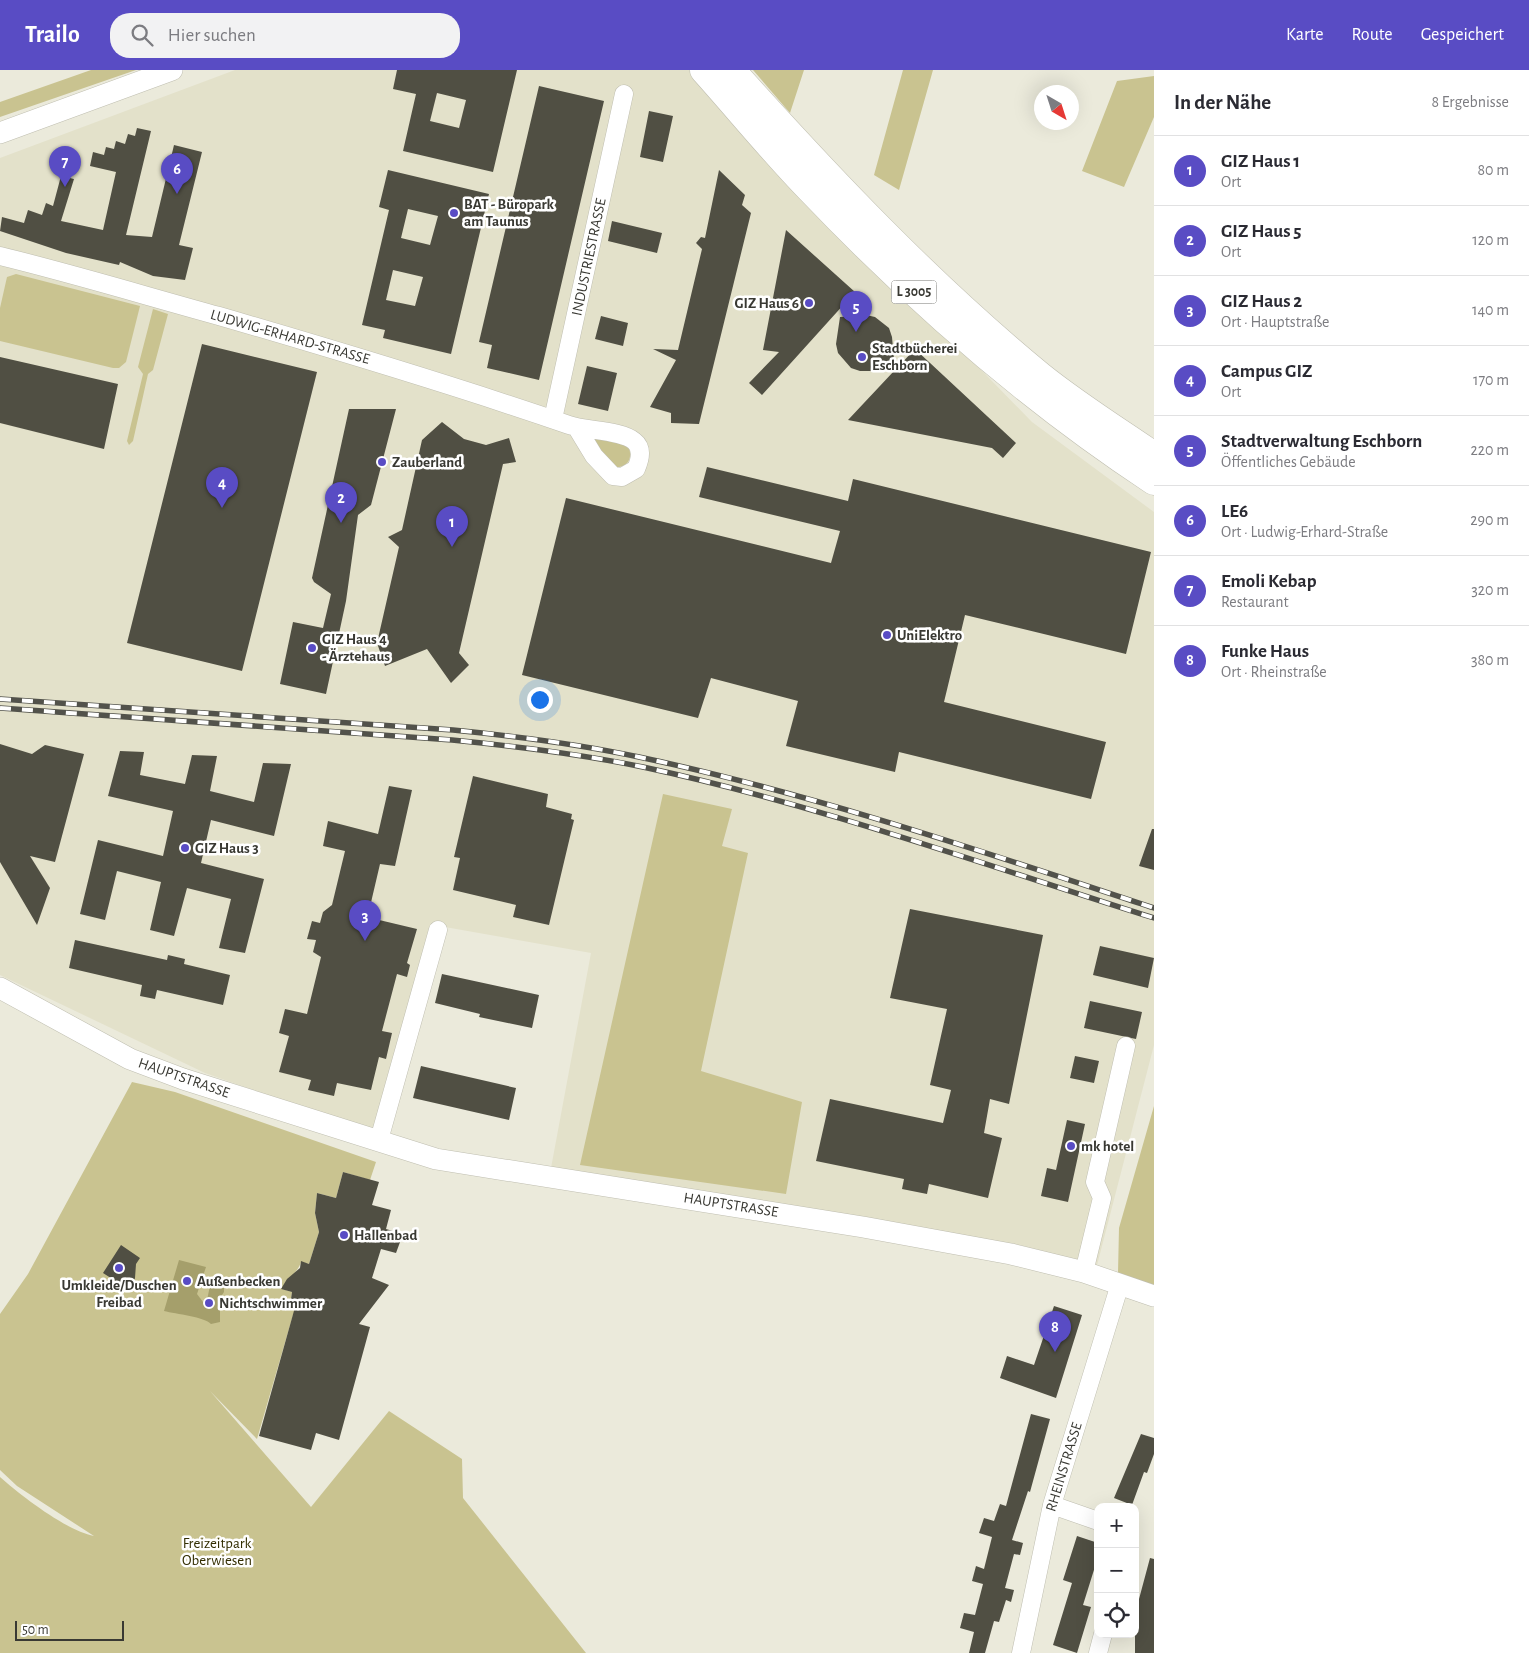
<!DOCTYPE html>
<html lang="de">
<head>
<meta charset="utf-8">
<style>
  body { margin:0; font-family:"Alegreya Sans",sans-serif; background:#f2f2f3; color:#2b2b33 }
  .controls { position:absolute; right:15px; bottom:15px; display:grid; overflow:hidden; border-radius:10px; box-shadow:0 5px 20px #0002 }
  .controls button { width:45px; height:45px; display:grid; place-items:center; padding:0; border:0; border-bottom:1px solid #e1e1e2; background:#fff; color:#2b2b33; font:25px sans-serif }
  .compass { position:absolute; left:1034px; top:15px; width:45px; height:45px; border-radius:50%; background:#fff; box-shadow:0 5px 20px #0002; rotate:141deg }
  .scale { position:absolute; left:15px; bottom:12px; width:109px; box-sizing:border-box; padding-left:5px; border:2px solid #393933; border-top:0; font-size:14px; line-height:18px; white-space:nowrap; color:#393933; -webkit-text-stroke:4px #fff; paint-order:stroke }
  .you { position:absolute; left:539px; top:629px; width:18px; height:18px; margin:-12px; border:4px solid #fff; border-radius:50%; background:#1a73e8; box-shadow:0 0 0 8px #1a73e833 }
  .badge { display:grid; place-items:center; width:32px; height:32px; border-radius:50%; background:#594cc4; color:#fff; font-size:16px; font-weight:700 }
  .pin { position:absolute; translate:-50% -41px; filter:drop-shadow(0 1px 2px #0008) }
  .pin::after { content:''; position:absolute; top:26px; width:18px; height:15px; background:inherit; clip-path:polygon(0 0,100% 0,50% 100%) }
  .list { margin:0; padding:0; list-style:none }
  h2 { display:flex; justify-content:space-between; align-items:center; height:65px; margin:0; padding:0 20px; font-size:21px }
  h2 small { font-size:16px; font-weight:400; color:#7c7c81 }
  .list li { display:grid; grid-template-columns:32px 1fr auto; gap:15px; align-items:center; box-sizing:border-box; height:70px; padding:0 20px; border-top:1px solid #e1e1e2 }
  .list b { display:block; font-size:19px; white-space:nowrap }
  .list p { margin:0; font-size:16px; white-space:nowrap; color:#7c7c81 }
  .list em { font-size:16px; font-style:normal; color:#7c7c81 }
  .icon { flex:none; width:28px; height:28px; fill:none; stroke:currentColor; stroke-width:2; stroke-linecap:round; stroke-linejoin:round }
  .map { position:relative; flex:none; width:1154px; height:1583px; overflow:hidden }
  header { display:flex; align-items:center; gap:30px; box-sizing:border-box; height:70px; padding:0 25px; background:#594cc4; color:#fff }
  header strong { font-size:24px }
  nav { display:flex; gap:28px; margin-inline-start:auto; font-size:18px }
  .search { width:350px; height:45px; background:#f2f2f3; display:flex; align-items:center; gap:12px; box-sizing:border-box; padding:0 18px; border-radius:20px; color:#7c7c81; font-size:19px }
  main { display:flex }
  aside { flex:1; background:#fff }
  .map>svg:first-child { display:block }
  .built { fill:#e3e1ca }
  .green { fill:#c9c390 }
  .water { fill:#a59f6b }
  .building { fill:#504f43; fill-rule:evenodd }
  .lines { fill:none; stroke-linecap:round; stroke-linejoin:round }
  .minor-casing { stroke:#bfbeb0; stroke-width:19 }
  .tertiary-casing { stroke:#bfbeb0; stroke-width:22 }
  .trunk-casing { stroke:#bfbeb0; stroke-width:29 }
  .minor { stroke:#fff; stroke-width:18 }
  .tertiary { stroke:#fff; stroke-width:21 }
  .trunk { stroke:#fff; stroke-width:28 }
  .rail-casing { stroke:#52524b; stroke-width:5.5 }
  .rail { stroke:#fff; stroke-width:4; stroke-dasharray:11; stroke-linecap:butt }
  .poi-dot { fill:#594cc4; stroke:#fff; stroke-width:2 }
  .labels { text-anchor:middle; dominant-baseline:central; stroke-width:5; stroke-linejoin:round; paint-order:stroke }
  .shield { fill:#fff; stroke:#747470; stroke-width:1 }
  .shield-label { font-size:14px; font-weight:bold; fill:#393933 }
  .poi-label { font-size:15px; font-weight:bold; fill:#393933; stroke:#fff; text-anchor:start }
  .street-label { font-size:15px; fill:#393933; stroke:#fff }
  .park-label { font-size:15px; fill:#322d01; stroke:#fff }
</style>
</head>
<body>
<header>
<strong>Trailo</strong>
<div class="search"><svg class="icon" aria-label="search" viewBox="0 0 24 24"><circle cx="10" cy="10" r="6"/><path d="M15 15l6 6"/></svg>Hier suchen</div>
<nav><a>Karte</a><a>Route</a><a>Gespeichert</a></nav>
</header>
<main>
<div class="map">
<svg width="1154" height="1583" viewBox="0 0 1154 1583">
  <rect width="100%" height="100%" fill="#ebeadb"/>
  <path class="built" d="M235 0H689L1032 352 1154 442V975L1095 1203 1024 1176 805 1138 551 1098 591 883 445 857 387 1067 205 1003 0 905V88Z"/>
  <path class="green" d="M91 0H136L0 47V32Z
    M753 0H804L790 43Z
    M903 0H933L899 120 874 105Z
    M1154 6V47L1124 117 1082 101 1117 11Z
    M16 204 140 236 126 292 119 298H113L0 271V238L7 207Z
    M153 239 168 244 153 300 148 304 133 371 129 375 127 371 143 304 138 297Z
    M589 368 616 369 629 378C633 390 626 398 614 397Z
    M663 724 732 739 722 776 748 783 701 1001 802 1032 786 1124 580 1095Z
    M132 1012 175 1022 376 1092 370 1110 343 1102 336 1128 317 1123 315 1143 319 1162 309 1194 301 1192C298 1202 288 1208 282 1219L292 1222 291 1229 316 1236 293 1245 257 1369 210 1321 311 1437 389 1341 462 1389 463 1428 586 1583H0V1407C20 1425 67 1461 94 1466L17 1416 0 1400V1244L28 1204Z
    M1154 1036V1215L1118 1203 1119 1158Z"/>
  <path class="water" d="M179 1190 206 1197 197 1224 203 1232 207 1230 211 1211 224 1214V1222L220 1228 224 1234 220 1240V1252L211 1254C205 1247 176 1244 164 1241Z"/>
  <path class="building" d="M397 0H517L493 102 403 81 416 24 393 19ZM437 23 466 30 459 58 430 51Z
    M539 16 604 31 539 310 487 298 492 275 479 272Z
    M649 41 673 46 663 92 640 87Z
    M137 58 151 61 126 165 152 167 174 75 202 82 179 175 193 178 185 210 153 206 120 192 119 195 66 183 0 161 2 147 24 153 28 140 42 145 46 133 53 136 61 106 74 109 61 151 103 160 116 102 90 96 93 82 104 85 106 77 114 79 116 71 125 74 128 64 135 66Z
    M388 100 489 124 451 284 383 268 385 260 362 255 389 140 379 137ZM408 139 438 146 430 175 401 168ZM393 200 423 207 415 236 386 230Z
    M719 100 745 125 742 135 751 143 699 354 671 353V343L650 337 676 290 653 279 678 280 702 179 696 173 701 167 705 168Z
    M612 151 662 163 657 183 608 171Z
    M786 160 855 222 762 325 749 313 779 282 763 280Z
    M866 245 875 247 889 258 892 267 895 300 915 279 1016 373 1003 388 992 378 848 350 894 301H860L851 298 838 283 836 274 840 247Z
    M601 246 628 253 623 276 595 269Z
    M202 274 317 302 242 601 127 573Z
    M0 287 118 314 104 379 0 353Z
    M587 296 617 303 608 341 578 334Z
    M349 339H396L371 435 358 445 346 531 326 624 280 614 293 552 323 558 331 524 314 512 312 508Z
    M442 352 464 369 486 375 509 368 516 392 503 394 459 583 469 595 451 613 427 579 385 596 377 573 399 477 388 467 402 460 422 370Z
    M707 397 848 431 853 409 1151 482 1126 584 965 545 944 632 1106 672 1091 729 899 682 895 702 786 676 798 631 711 608 698 648 522 605 566 428 831 493 840 461 699 427Z
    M0 674 32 684 45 675 84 684 55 792 30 786 50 818 37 855 0 792Z
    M120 681 144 682 140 705 185 714 192 685 217 686 210 721 254 732 263 693 291 694 274 766 211 750 201 793 264 809 245 883 219 878 231 829 187 818 174 866 150 860 161 812 117 801 105 850 80 844 98 770 163 786 173 741 108 726Z
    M473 706 548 724 546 737 572 744 571 749 574 750 549 855 513 847 516 835 453 820 460 788 454 787Z
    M389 716 412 720 395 796 380 794 369 841 375 849 417 859 407 893 410 895 407 907 397 904 382 961 392 963 386 989 379 987 371 1020 337 1013 334 1026 308 1020 311 1010 279 1002 289 966 279 963 285 939 307 944 321 887 313 882 316 870 307 869 312 851 320 853 323 842 332 835 345 781 323 776 328 751 378 764Z
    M1152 759H1154V800L1139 796Z
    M910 839 1043 865 1009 1034 990 1029 984 1063 1002 1068 988 1128 929 1114 927 1124 902 1119 904 1109 816 1091 830 1029 943 1053 951 1020 930 1015 947 939 890 928Z
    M75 870 167 890 168 885 185 889 184 894 230 905 223 935 157 920 155 929 140 926 142 915 69 898Z
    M1100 876 1154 888 1148 918 1093 905Z
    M442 904 539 925 532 958 479 947 480 944 435 933Z
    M1090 931 1142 942 1136 969 1084 958Z
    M1075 986 1099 991 1094 1013 1070 1008Z
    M421 996 516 1018 509 1050 413 1028Z
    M1067 1050 1085 1054 1068 1132 1041 1126 1047 1098 1056 1100Z
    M343 1102 379 1112 372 1135 391 1140 386 1159 403 1164 396 1183 381 1179 372 1208 389 1215 359 1254 370 1257 339 1370 316 1363 311 1380 259 1366 297 1230 291 1229 292 1222 281 1219 287 1209 300 1198 301 1191 309 1194 319 1162 315 1143 317 1123 336 1128Z
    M121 1175 140 1188 136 1194 135 1208 131 1221 103 1203Z
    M1054 1236 1082 1245 1056 1328 1000 1308 1007 1286 1034 1295Z
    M1031 1344 1050 1349 1030 1422 1028 1421 1012 1470 1023 1473 1020 1485 1014 1484 1005 1518 1014 1520 1011 1532 1006 1530 999 1552 994 1551 985 1583H969L974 1562 960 1558 964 1543 975 1545 983 1514 972 1511 976 1496 984 1499 992 1467 979 1463 984 1448 994 1451 1000 1434 1006 1436Z
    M1141 1364 1154 1368V1384L1147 1403 1144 1402 1132 1435 1114 1428Z
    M1077 1466 1098 1473V1487L1083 1535 1091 1537 1077 1583 1053 1575 1072 1513 1063 1510Z
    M1150 1488 1154 1489V1583H1135V1544Z"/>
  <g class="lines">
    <g class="minor-casing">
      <path id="minor" d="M0 186C74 204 146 226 219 246 336 280 453 315 569 355 586 361 621 360 634 371 643 378 640 390 636 399L622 407 613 406 594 386 577 358
        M553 349 624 24
        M379 1070 438 860
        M1084 1202 1102 1128 1095 1112 1126 976
        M1052 1435 1098 1451
        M1021 1583 1052 1435 1120 1214
        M1098 1583 1103 1564"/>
    </g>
    <g class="tertiary-casing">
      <path id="tertiary" d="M0 63 172 0
        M0 918 130 989 183 1009 436 1089 863 1157 1011 1184 1084 1202 1154 1226"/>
    </g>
    <g class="trunk-casing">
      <path id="trunk" d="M704 0C739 39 773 81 810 119 914 228 1028 328 1154 411
        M731 0C828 108 927 213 1040 306 1076 335 1116 360 1154 386"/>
    </g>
    <use href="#minor" class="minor"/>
    <use href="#tertiary" class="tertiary"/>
    <use href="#trunk" class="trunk"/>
    <g class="rail-casing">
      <path id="rail" d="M0 629 453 660C515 666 578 674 639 687 814 724 984 782 1154 838
        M0 638 452 670C515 676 580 684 643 697 816 734 985 795 1154 848"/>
    </g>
    <use href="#rail" class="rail"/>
  </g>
  <g class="poi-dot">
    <circle cx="454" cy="143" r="5"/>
    <circle cx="809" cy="233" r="5"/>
    <circle cx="862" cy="287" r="5"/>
    <circle cx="382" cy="392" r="5"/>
    <circle cx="887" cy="565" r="5"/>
    <circle cx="312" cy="578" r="5"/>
    <circle cx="185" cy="778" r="5"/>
    <circle cx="1071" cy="1076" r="5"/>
    <circle cx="344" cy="1165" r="5"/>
    <circle cx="119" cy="1198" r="5"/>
    <circle cx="187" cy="1211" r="5"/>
    <circle cx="209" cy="1233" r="5"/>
  </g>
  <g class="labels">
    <rect class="shield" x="891.5" y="210.5" width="45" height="23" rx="4"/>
    <g class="shield-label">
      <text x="914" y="222">L 3005</text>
    </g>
    <g class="poi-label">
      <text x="464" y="134">BAT - Büropark<tspan x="464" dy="17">am Taunus</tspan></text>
      <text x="799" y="233" text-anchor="end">GIZ Haus 6</text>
      <text x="872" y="278">Stadtbücherei<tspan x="872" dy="17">Eschborn</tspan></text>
      <text x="392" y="392">Zauberland</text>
      <text x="897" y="565">UniElektro</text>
      <text x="322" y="569">GIZ Haus 4<tspan x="322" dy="17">- Ärztehaus</tspan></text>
      <text x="195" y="778">GIZ Haus 3</text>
      <text x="1081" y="1076">mk hotel</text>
      <text x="354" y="1165">Hallenbad</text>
      <text x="197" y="1211">Außenbecken</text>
      <text x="119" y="1215" text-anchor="middle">Umkleide/Duschen<tspan x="119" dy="17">Freibad</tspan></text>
      <text x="219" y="1233">Nichtschwimmer</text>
    </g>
    <g class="street-label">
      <text transform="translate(589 187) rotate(-78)">INDUSTRIESTRASSE</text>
      <text transform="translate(290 267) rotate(16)">LUDWIG-ERHARD-STRASSE</text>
      <text transform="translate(184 1008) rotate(19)">HAUPTSTRASSE</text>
      <text transform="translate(731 1135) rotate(9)">HAUPTSTRASSE</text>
      <text transform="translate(1064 1397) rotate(-73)">RHEINSTRASSE</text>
    </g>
    <g class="park-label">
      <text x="217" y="1473">Freizeitpark<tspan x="217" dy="17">Oberwiesen</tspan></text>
    </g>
  </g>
</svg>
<div class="controls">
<button>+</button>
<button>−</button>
<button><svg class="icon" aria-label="locate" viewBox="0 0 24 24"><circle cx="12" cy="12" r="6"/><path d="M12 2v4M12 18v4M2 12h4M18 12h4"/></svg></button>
</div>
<svg class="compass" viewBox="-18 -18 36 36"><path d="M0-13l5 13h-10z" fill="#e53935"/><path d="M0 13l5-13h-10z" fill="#7c7c81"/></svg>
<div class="scale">50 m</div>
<div class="you"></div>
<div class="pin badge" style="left:452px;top:477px">1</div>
<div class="pin badge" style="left:341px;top:453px">2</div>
<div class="pin badge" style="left:365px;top:871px">3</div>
<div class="pin badge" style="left:222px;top:438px">4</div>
<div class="pin badge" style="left:856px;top:262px">5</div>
<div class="pin badge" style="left:177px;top:124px">6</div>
<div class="pin badge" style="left:65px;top:117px">7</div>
<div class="pin badge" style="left:1055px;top:1282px">8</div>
</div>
<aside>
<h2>In der Nähe<small>8 Ergebnisse</small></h2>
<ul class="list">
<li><span class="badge">1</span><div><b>GIZ Haus 1</b><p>Ort</p></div><em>80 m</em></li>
<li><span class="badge">2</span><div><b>GIZ Haus 5</b><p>Ort</p></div><em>120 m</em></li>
<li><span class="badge">3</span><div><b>GIZ Haus 2</b><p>Ort · Hauptstraße</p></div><em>140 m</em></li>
<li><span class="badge">4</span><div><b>Campus GIZ</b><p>Ort</p></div><em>170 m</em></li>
<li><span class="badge">5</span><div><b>Stadtverwaltung Eschborn</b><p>Öffentliches Gebäude</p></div><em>220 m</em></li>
<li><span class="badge">6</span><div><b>LE6</b><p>Ort · Ludwig-Erhard-Straße</p></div><em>290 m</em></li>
<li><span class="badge">7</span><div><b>Emoli Kebap</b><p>Restaurant</p></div><em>320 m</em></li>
<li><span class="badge">8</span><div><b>Funke Haus</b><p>Ort · Rheinstraße</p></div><em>380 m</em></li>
</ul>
</aside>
</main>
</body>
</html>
